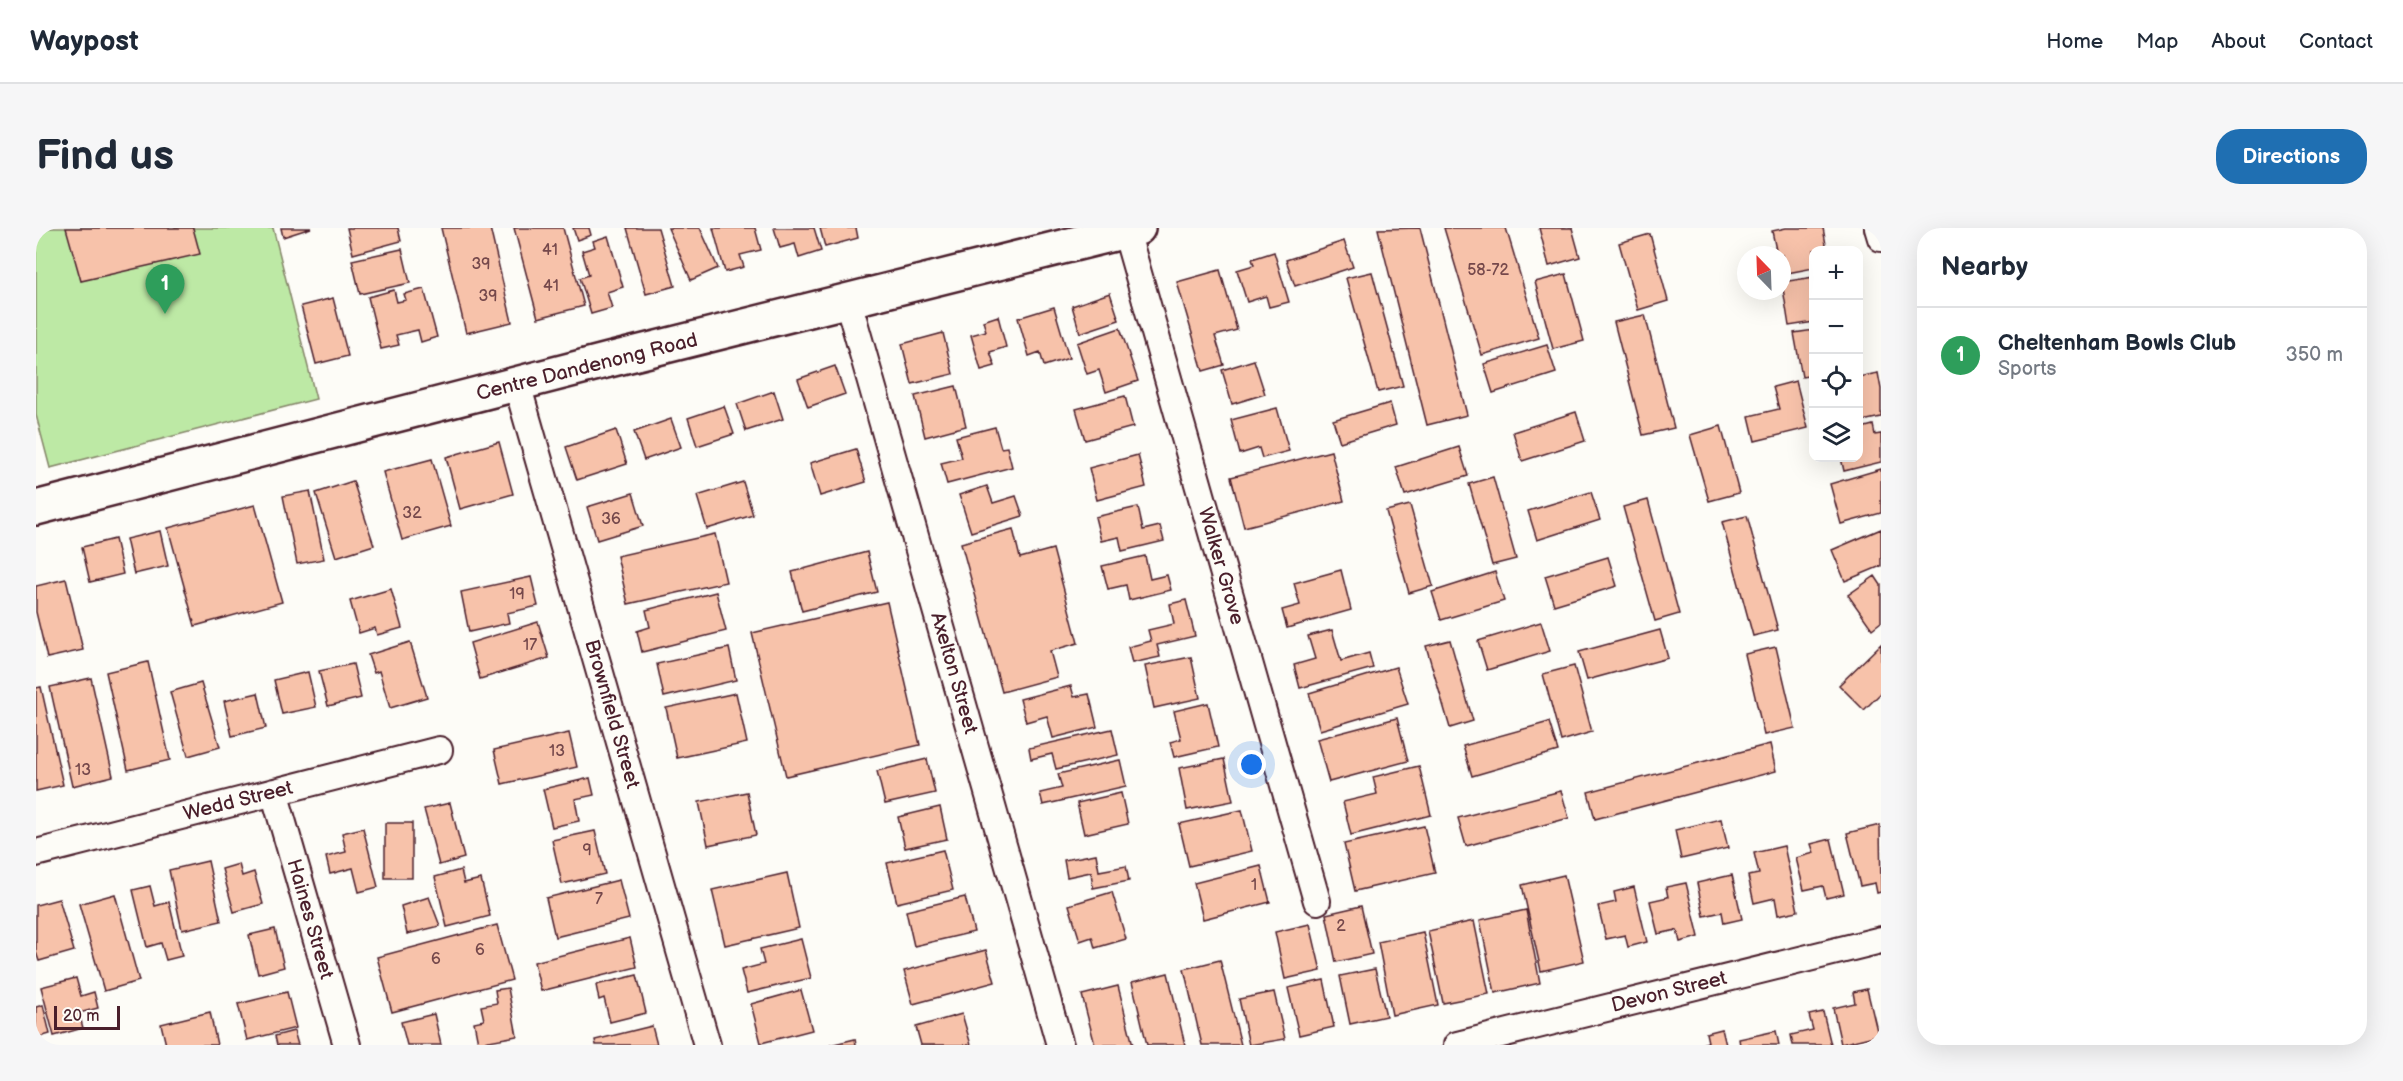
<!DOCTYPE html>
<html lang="en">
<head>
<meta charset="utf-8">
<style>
  body { margin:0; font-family:"Balsamiq Sans",sans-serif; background:#f6f6f7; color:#1f2937 }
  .controls { position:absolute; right:18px; top:18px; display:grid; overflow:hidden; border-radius:12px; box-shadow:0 6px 24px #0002 }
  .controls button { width:54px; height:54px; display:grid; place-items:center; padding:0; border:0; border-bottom:2px solid #e0e1e3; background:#fff; color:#1f2937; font:30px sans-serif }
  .compass { position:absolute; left:1701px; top:18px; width:54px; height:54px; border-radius:50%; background:#fff; box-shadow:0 6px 24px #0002; rotate:337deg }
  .scale { position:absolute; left:18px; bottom:15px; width:66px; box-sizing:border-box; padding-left:6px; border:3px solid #4a1f2b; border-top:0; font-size:16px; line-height:21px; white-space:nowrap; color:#4a1f2b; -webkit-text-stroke:4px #fdfcf7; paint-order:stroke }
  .you { position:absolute; left:1216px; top:537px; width:21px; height:21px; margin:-15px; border:4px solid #fff; border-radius:50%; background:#1a73e8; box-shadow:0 0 0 9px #1a73e833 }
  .badge { display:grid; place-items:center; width:39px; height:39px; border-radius:50%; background:#1f6fb2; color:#fff; font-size:20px; font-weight:700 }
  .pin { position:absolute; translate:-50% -50px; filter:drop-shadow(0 2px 3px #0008) }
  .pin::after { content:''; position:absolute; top:32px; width:21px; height:18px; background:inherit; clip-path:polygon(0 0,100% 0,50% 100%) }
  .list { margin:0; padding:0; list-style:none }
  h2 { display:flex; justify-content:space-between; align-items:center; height:78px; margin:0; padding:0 24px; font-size:26px }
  h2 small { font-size:20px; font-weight:400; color:#747a83 }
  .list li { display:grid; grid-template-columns:39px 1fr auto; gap:18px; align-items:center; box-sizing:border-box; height:96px; padding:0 24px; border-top:2px solid #e0e1e3 }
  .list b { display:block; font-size:22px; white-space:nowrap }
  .list p { margin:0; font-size:20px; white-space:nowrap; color:#747a83 }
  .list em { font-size:20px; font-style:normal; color:#747a83 }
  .icon { flex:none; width:33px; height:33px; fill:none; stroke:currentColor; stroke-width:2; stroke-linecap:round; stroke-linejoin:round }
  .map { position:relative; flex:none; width:1845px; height:817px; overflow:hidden; border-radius:24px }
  header { display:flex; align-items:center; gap:36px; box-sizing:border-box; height:84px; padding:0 30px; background:#fff; border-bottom:2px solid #e0e1e3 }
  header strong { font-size:28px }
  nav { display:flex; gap:33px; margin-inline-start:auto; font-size:21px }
  .intro { display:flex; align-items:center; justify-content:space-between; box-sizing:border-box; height:144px; padding:0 36px }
  h1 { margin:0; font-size:42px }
  .button { padding:15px 27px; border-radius:24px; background:#1f6fb2; color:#fff; font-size:21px; font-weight:700 }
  main { display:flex; gap:36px; padding:0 36px }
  aside { flex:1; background:#fff; border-radius:24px; box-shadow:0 6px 24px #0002 }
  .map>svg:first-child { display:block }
  .green { fill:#bde9a5; stroke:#848468; stroke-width:1.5 }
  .building { fill:#f7c2aa; stroke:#4a1f2b; stroke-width:1.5 }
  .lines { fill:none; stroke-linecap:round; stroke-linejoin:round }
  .minor-casing { stroke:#4a1f2b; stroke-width:30 }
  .secondary-casing { stroke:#4a1f2b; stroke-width:38 }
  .minor { stroke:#fdfcf7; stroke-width:26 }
  .secondary { stroke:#fdfcf7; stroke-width:33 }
  .labels { text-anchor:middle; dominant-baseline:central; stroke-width:5; stroke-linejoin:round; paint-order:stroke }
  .number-label { font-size:16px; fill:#75484b }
  .street-label { font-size:20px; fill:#4a1f2b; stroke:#fdfcf7 }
</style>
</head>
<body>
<header>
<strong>Waypost</strong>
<nav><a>Home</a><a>Map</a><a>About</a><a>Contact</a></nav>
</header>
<div class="intro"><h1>Find us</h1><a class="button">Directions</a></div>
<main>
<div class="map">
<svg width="1845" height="817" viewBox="0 0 1845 817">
  <rect width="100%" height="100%" fill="#fdfcf7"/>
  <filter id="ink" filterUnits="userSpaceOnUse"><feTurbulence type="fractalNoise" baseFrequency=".0167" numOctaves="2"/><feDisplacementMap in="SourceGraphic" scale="12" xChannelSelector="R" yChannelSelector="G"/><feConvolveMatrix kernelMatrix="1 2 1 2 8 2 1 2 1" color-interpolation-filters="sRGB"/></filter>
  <g filter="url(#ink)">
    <path class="green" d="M0 0H237L280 171 14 240 0 187Z"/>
    <path class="building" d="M30 0H157L164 26 45 53Z
      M245 0H275L247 9Z
      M311 0H362L365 13 317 26Z
      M405 0H454L476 94 430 105Z
      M478 0H527L548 78 502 90Z
      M537 0H553L555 7 541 12Z
      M591 0H622L639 58 610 66Z
      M632 0H664L682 40 655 52Z
      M677 0H719L725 22 704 27 708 39 689 44Z
      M738 0H778L785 23 763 30 759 16 744 20Z
      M784 0H820L822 10 789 19Z
      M1384 0 1431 187 1391 197 1342 1Z
      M1408 0H1470L1503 110 1446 127Z
      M1503 0H1536L1544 29 1513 38Z
      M1750 0H1787L1791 22H1778V40L1746 46V27H1741L1736 3Z
      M1614 6 1632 73 1602 82 1583 15Z
      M572 8 587 59 571 64 576 80 555 86 544 50 553 47 546 23 559 19 557 13Z
      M1308 13 1317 39 1259 58 1250 32Z
      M366 21 374 55 324 66 316 32Z
      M1238 24 1253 74 1233 79 1230 68 1211 74 1201 42 1218 37 1216 31Z
      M1184 42 1201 102 1179 108 1188 137 1167 143 1141 54Z
      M1336 44 1367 158 1342 164 1310 50Z
      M1530 46 1548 113 1517 121 1499 54Z
      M1778 49V94L1753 98 1746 54Z
      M388 61 401 109 385 114 382 102 360 107 363 117 345 121 332 69 358 62 361 74 370 72 368 66Z
      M1074 65 1083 92 1044 105 1036 78Z
      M297 70 312 128 280 136 265 78Z
      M1018 79 1033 130 1008 138 1004 124 993 128 982 90Z
      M1609 87 1638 200 1607 207 1578 94Z
      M962 88 970 119 954 124 959 138 945 142 935 107 950 103 947 93Z
      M1084 100 1102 153 1070 164 1063 142 1051 146 1041 115Z
      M1778 102V147L1766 149 1758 105Z
      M907 105 917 146 876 156 866 116Z
      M1511 117 1520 145 1457 165 1448 136Z
      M1218 132 1229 166 1196 176 1186 142Z
      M799 138 809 166 772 179 762 151Z
      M1842 145 1845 161V189L1822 194V149Z
      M1760 153 1772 200 1719 213 1713 188 1743 181 1737 159Z
      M920 158 930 198 889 209 879 168Z
      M738 163 747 191 710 203 701 176Z
      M1089 168 1097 199 1049 212 1040 181Z
      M1354 175 1360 197 1304 214 1297 192Z
      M688 178 698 206 661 218 652 190Z
      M1241 180 1253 223 1226 230 1223 220 1204 226 1195 192Z
      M1540 184 1549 213 1486 233 1477 204Z
      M635 191 645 219 608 232 598 204Z
      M1837 197 1839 207 1845 206V234L1808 243 1805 230H1822V201Z
      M1685 198 1703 265 1673 273 1654 207Z
      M959 199 965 220 971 219 976 239 911 256 905 235 926 230 920 209Z
      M580 202 591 236 541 252 530 219Z
      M463 214 477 266 424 281 410 229Z
      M1423 219 1432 248 1369 267 1360 239Z
      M820 221 830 254 784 268 774 235Z
      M1295 223 1308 273 1208 299 1195 249Z
      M1102 227 1110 259 1061 272 1053 240Z
      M396 231 415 298 366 312 347 244Z
      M1845 241V285L1805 296 1794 256Z
      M1457 249 1480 331 1456 337 1433 256Z
      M317 253 338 317 300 329 280 265Z
      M707 254 717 287 671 301 661 268Z
      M951 258 957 275 980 268 987 288 935 304 923 267Z
      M274 263 288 331 261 336 247 268Z
      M1555 264 1564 292 1501 312 1492 283Z
      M597 265 607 298 561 312 551 279Z
      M1612 272 1643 386 1619 393 1587 279Z
      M219 277 246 374 159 398 132 300Z
      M1374 277 1397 358 1373 365 1350 283Z
      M1102 279 1107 302 1124 298 1128 313 1086 323 1083 309 1065 313 1059 289Z
      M1711 288 1742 402 1717 408 1686 294Z
      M977 301 984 330 1017 321 1042 415 1014 423 1021 449 966 464 925 315Z
      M1845 301V338L1809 353 1796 322Z
      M124 303 132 338 98 346 90 311Z
      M679 306 690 354 592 376 581 328Z
      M79 311 87 346 54 354 46 319Z
      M831 324 841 364 766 383 756 344Z
      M1109 328 1114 351 1131 347 1135 362 1093 372 1090 357 1072 361 1066 338Z
      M1572 329 1581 358 1518 377 1509 348Z
      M1305 342 1315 382 1251 400 1246 382 1264 377 1258 355Z
      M1459 344 1468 373 1405 392 1396 364Z
      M1839 348 1845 357V394L1836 401 1812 367Z
      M495 349 502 378 471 385 473 395 433 404 425 364Z
      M30 351 47 422 11 430 0 384V358Z
      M355 361 366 400 341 407 339 400 323 405 314 373Z
      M680 364 690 403 606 424 601 403 614 399 610 382Z
      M1150 372 1159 408 1121 417 1124 429 1096 435 1092 419 1115 413 1112 402 1138 396 1134 376Z
      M851 374 884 517 750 548 716 405Z
      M502 394 513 430 444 451 434 415Z
      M1505 394 1514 423 1451 442 1442 413Z
      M1296 402 1305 433 1333 425 1337 440 1264 460 1258 437 1279 431 1272 408Z
      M1624 402 1632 430 1551 452 1543 424Z
      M1414 412 1437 493 1414 500 1390 418Z
      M374 414 391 469 354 480 343 443 338 445 332 427Z
      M1845 416V465L1828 482 1803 457Z
      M1740 419 1759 500 1728 507 1709 426Z
      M693 420 700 452 628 469 621 436Z
      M1155 429 1164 470 1118 480 1109 438Z
      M112 434 134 532 92 542 70 444Z
      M317 436 325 470 292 478 283 443Z
      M1538 438 1556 504 1525 513 1507 446Z
      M1360 439 1372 476 1284 502 1273 465Z
      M272 444 280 479 246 486 238 452Z
      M55 450 77 548 36 558 14 459Z
      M165 455 184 519 152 528 134 464Z
      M1035 458 1038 469 1053 466 1061 499 1017 510 1011 488 990 494 984 471Z
      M5 459 27 557 0 563V460Z
      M222 465 230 500 196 508 188 473Z
      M700 465 711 515 641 530 630 480Z
      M1172 475 1182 519 1138 529 1134 514 1145 511 1138 483Z
      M1361 490 1372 533 1293 554 1281 511Z
      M1513 494 1522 523 1436 548 1427 518Z
      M1076 501 1082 527 1020 541 1016 526 995 531 993 520Z
      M533 505 541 539 466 556 458 522Z
      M1734 516 1740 543 1559 591 1552 564Z
      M891 531 899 565 849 576 841 543Z
      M1188 531 1197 573 1151 582 1143 540Z
      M1084 532 1090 558 1007 577 1004 565 1026 560 1022 546Z
      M1383 538 1395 587 1315 607 1307 574 1341 566 1337 549Z
      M554 550 558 567 539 571 543 593 516 599 507 561Z
      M1525 563 1533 590 1430 618 1422 590Z
      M711 564 720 607 672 617 663 574Z
      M1085 565 1092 596 1048 606 1041 575Z
      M414 575 428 630 403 637 388 581Z
      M904 579 911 611 869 620 862 589Z
      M1206 582 1216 623 1153 638 1143 596Z
      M1685 591 1692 620 1645 631 1639 602Z
      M349 595H376V650H349Z
      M1844 597 1845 664 1841 665 1839 655 1824 658 1811 605Z
      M1388 598 1399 645 1319 663 1308 616Z
      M327 600 342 659 323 664 317 640 294 646 290 629 310 624 306 605Z
      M559 603 569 646 526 656 516 612Z
      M1795 611 1808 666 1790 670 1787 658 1768 662 1760 630 1778 625 1775 616Z
      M1748 618 1762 683 1742 687 1739 670 1718 675 1712 648 1723 646 1718 625Z
      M907 622 917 662 861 675 851 635Z
      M1060 626 1063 643 1090 638 1093 653 1057 660 1055 644 1031 649 1028 632Z
      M172 633 185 693 146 702 133 642Z
      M203 636 206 648 218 644 227 676 198 684 186 641Z
      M1225 638 1234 674 1167 691 1158 655Z
      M425 642 428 655 445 651 454 688 411 699 399 649Z
      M751 645 763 700 689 717 676 662Z
      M1528 647 1548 733 1505 743 1486 657Z
      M1696 647 1706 691 1688 695 1686 684 1668 688 1661 655Z
      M583 652 593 691 519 709 510 670Z
      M1650 655 1663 709 1644 714 1641 702 1622 706 1614 673 1632 669 1630 659Z
      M114 658 119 678 133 674 146 728 130 732 125 715 111 719 97 662Z
      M1598 659 1611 714 1592 719 1589 707 1570 711 1562 678 1580 674 1578 664Z
      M1076 664 1090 711 1059 720 1056 709 1044 713 1033 677Z
      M79 666 103 753 68 763 43 676Z
      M393 669 404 698 371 706 365 678Z
      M929 669 938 704 878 718 870 683Z
      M23 671 38 723 3 733 0 724V677Z
      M1325 678 1336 726 1300 734 1290 686Z
      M1490 682 1504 755 1459 765 1444 692Z
      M1438 693 1453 766 1407 775 1392 703Z
      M1274 696 1285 743 1249 751 1239 704Z
      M461 697 476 752 356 784 341 729Z
      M239 701 248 739 222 746 213 707Z
      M1387 704 1402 777 1356 787 1342 714Z
      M594 710 601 739 505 763 498 734Z
      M765 711 775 750 711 765 705 742 728 736 724 721Z
      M950 722 959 754 877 776 868 743Z
      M1184 732 1205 817H1166L1148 741Z
      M1339 741 1350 788 1314 796 1304 748Z
      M1132 745 1149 817H1111L1096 754Z
      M601 747 610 785 574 794 568 770 563 772 560 757Z
      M40 750 45 768 58 764 62 780 43 785 47 800 18 808 5 759Z
      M1288 752 1298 799 1263 807 1252 760Z
      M1082 758 1097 817H1059L1046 767Z
      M472 760 481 808 442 815 438 794 448 792 445 778 461 775 459 762Z
      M1831 761 1842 807 1805 816 1797 780 1819 775 1817 764Z
      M765 762 776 802 725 815 715 776Z
      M251 764 260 800 211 812 202 776Z
      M1238 764 1249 811 1213 817 1203 771Z
      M7 777 14 806 0 810V779Z
      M174 784 181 817H130L125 796Z
      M1787 784 1795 817H1757L1755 807 1777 802 1773 787Z
      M398 786 405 817H371L365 794Z
      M926 786 935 817H885L880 799Z
      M616 798 621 817H560L559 812Z
      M1686 801 1690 817H1662L1672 814 1670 805Z
      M258 803 262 817H241L239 808Z
      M1740 803 1743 817H1704L1703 811Z
      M819 811 820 817H794Z"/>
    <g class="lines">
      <g class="minor-casing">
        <path id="minor" d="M1842 0 1845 10
          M1090 3 1281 673
          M812 73 1024 817
          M481 156 671 817
          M238 564 311 817
          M0 625 403 522
          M1421 817 1845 712"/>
      </g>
      <g class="secondary-casing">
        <path id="secondary" d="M0 280 573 132 1102 0"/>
      </g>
      <use href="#minor" class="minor"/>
      <use href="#secondary" class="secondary"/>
    </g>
  </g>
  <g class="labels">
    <g class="number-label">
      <text x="514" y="22">41</text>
      <text x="445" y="36">39</text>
      <text x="1452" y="42">58-72</text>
      <text x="515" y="58">41</text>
      <text x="452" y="68">39</text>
      <text x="376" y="285">32</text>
      <text x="575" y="291">36</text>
      <text x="481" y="366">19</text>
      <text x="494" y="417">17</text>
      <text x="521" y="523">13</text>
      <text x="47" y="542">13</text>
      <text x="551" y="622">9</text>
      <text x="1218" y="657">1</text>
      <text x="563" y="671">7</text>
      <text x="1305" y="698">2</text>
      <text x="444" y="722">6</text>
      <text x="400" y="731">6</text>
    </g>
    <g class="street-label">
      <text transform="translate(551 139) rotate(-14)">Centre Dandenong Road</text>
      <text transform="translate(1185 338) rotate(74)">Walker Grove</text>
      <text transform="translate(918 445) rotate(74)">Axelton Street</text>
      <text transform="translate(576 486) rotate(74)">Brownfield Street</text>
      <text transform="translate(202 573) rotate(-14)">Wedd Street</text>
      <text transform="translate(274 691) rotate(74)">Haines Street</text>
      <text transform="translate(1633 764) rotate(-14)">Devon Street</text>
    </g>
  </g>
</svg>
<div class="controls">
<button>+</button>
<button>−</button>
<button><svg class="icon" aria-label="locate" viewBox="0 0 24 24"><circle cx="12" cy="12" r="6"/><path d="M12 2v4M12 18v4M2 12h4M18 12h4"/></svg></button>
<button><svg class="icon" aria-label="layers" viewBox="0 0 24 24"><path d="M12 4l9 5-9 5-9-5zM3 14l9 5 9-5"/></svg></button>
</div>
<svg class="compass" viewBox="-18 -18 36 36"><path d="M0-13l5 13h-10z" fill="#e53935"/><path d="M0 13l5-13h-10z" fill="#747a83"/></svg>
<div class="scale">20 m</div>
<div class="you"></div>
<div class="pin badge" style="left:129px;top:86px;background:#2e9e5b">1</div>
</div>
<aside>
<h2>Nearby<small></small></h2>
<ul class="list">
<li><span class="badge" style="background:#2e9e5b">1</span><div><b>Cheltenham Bowls Club</b><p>Sports</p></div><em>350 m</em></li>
</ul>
</aside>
</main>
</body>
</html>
